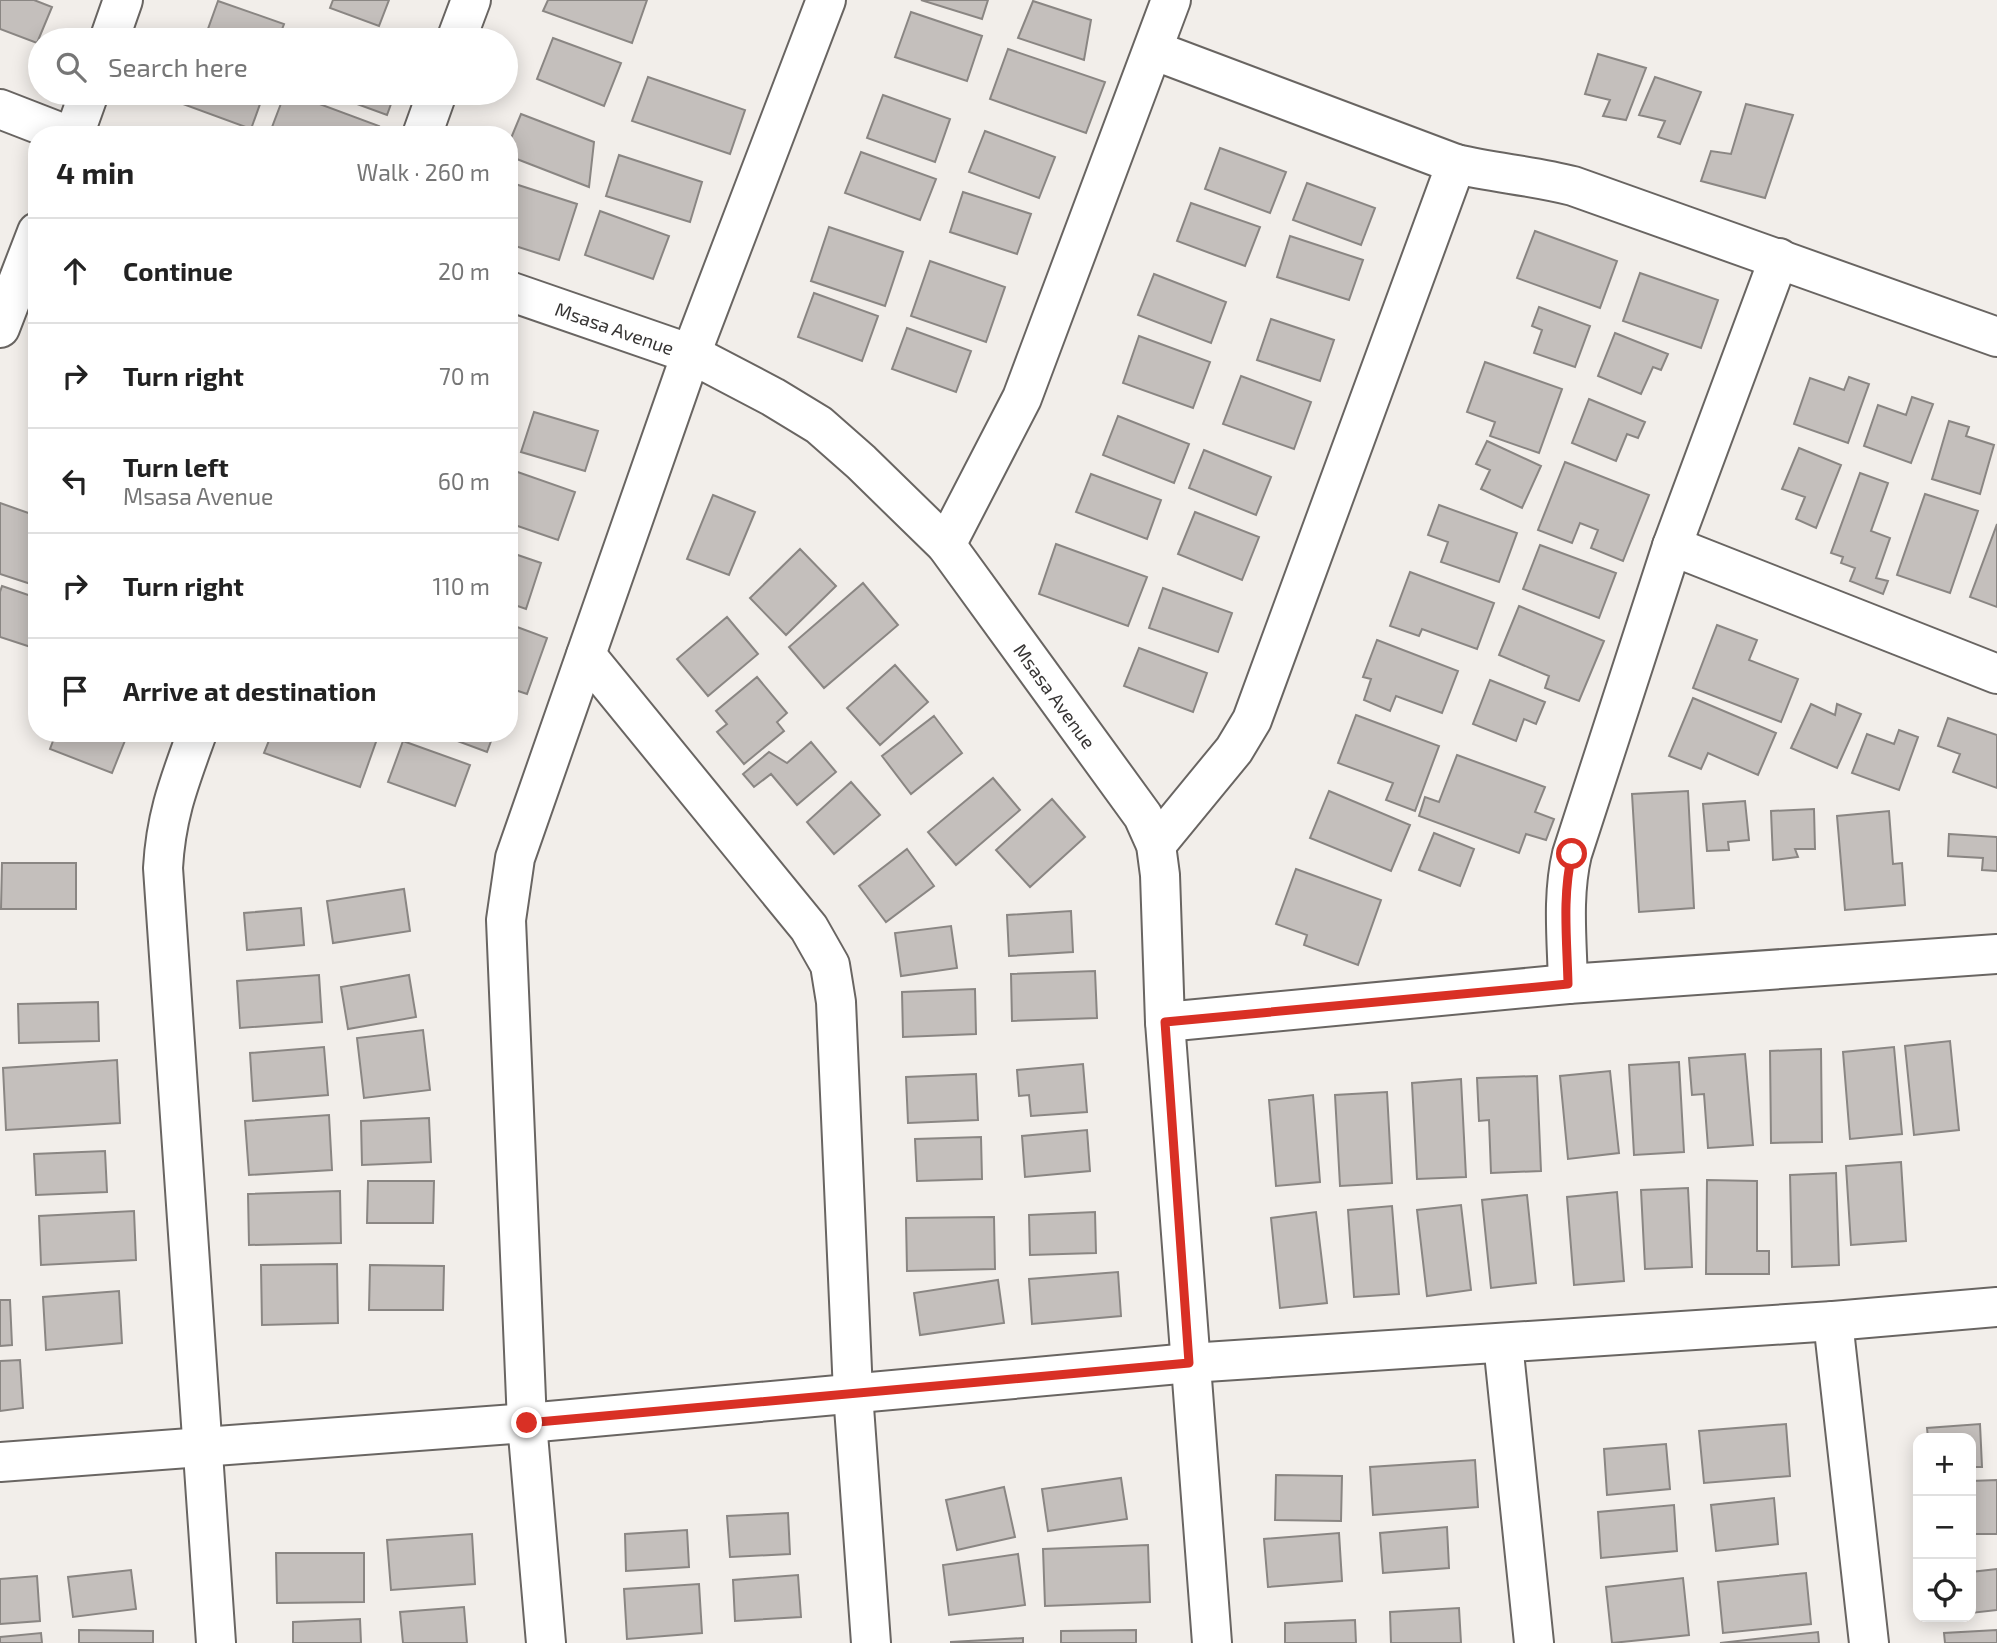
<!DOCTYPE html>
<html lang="en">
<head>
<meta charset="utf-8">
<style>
  body { margin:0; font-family:"Exo 2",sans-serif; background:#f2f2f2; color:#222 }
  .controls { position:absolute; right:21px; bottom:21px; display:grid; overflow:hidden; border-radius:14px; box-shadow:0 4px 18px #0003 }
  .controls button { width:63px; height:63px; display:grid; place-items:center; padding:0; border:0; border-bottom:2px solid #e0e0e0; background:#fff; color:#222; font:35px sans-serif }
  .stop { position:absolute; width:21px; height:21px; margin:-16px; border:5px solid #d93025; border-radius:50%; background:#fff }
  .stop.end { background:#d93025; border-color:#fff; box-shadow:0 2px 7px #0008 }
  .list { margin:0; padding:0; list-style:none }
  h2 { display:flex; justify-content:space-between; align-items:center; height:91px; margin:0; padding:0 28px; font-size:30px }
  h2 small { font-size:23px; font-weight:400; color:#767676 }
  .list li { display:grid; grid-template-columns:46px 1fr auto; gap:21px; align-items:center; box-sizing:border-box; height:105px; padding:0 28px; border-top:2px solid #e0e0e0 }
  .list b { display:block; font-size:26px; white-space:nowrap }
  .list p { margin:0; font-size:23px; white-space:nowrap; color:#767676 }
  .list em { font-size:23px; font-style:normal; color:#767676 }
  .icon { flex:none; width:38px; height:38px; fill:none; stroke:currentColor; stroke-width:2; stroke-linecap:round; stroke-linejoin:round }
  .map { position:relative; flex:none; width:1997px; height:1643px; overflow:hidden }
  .search { position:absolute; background:#fff; box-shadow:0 4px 18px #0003; left:28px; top:28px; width:490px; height:77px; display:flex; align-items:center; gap:18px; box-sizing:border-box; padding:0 24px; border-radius:38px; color:#767676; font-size:26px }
  .panel { position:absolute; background:#fff; box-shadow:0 4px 18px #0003; left:28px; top:126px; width:490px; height:616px; border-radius:28px }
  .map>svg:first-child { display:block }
  .building { fill:#c4bfbc; stroke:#8a8683; stroke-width:2 }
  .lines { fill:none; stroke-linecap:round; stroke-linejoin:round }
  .minor-casing { stroke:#696562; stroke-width:42 }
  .minor { stroke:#fff; stroke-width:38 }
  .route { stroke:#d93025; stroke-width:9 }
  .labels { text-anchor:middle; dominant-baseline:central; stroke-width:5; stroke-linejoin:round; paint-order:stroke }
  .street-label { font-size:19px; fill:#373534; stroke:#fffbf9 }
</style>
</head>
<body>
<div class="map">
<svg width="1997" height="1643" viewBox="0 0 1997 1643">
  <rect width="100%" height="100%" fill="#f2eeea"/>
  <path class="building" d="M0 0H34L52 7 37 43 0 29Z
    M333 0H389L379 26 330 8Z
    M548 0H647L632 43 543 11Z
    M921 0H988L982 19Z
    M218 1 284 24 278 40H204Z
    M1033 1 1091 20 1084 60 1018 38Z
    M911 12 982 36 967 81 895 57Z
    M553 38 621 63 604 106 537 79Z
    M1008 49 1105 82 1086 133 990 99Z
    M1598 54 1646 68 1626 120 1603 116 1610 100 1585 94Z
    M648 77 745 110 730 154 632 121Z
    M1655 77 1701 92 1680 144 1658 137 1665 121 1639 115Z
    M184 93H264L251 129 180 103Z
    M285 93H290L379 126 376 135H269Z
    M327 93H395L387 115Z
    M883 95 950 119 935 162 867 138Z
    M1746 104 1793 115 1765 198 1701 181 1711 151 1731 154Z
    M521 114 594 142 589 187 509 156V143Z
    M985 131 1055 157 1039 198 969 172Z
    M1220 148 1286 172 1270 213 1205 189Z
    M861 152 936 179 920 220 845 193Z
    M619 155 702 182 690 222 606 196Z
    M509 182 577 204 559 260 509 244Z
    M1307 183 1375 208 1361 245 1293 220Z
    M963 192 1031 214 1017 254 950 232Z
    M1191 203 1260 227 1245 266 1177 241Z
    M600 211 669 236 653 279 585 255Z
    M829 227 903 252 885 306 811 281Z
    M1535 231 1617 261 1600 308 1517 278Z
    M1290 236 1363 260 1349 300 1277 277Z
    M930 261 1005 287 986 342 911 316Z
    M1640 273 1718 300 1701 348 1623 321Z
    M1154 274 1226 302 1211 343 1138 315Z
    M814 293 878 316 862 361 798 337Z
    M1539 307 1590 326 1575 367 1534 353 1542 330 1532 326Z
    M1271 319 1334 340 1320 381 1257 360Z
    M907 328 971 351 956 392 892 369Z
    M1615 333 1668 354 1661 370 1653 367 1641 394 1598 376Z
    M1139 336 1210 362 1193 408 1123 383Z
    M1485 362 1562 389 1539 453 1490 436 1495 422 1467 412Z
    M1241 376 1311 402 1294 449 1223 424Z
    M1849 377 1869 384 1848 443 1794 424 1810 378 1844 390Z
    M1912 397 1933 404 1911 463 1864 446 1878 405 1906 415Z
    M1589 399 1645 422 1638 438 1627 434 1616 461 1572 443Z
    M534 412 598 431 585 471 521 452Z
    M1118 416 1189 444 1174 483 1103 455Z
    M1949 421 1969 427 1966 436 1994 445 1980 494 1932 479Z
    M1487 441 1541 466 1522 508 1481 489 1490 470 1476 464Z
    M1799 448 1841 465 1816 528 1796 519 1805 497 1782 489Z
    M1204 450 1271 477 1256 515 1189 488Z
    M1565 462 1649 495 1623 561 1591 548 1598 530 1580 523 1572 543 1538 530Z
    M509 469 575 492 558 540 509 523Z
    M1860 473 1888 483 1871 531 1890 538 1876 578 1888 581 1883 594 1850 581 1855 568 1841 563 1843 557 1831 553Z
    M1091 474 1161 500 1147 539 1076 512Z
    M1925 494 1978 511 1950 593 1897 575Z
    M713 495 755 512 729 575 687 559Z
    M0 503 37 516V586L0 574Z
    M1439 505 1517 533 1499 582 1441 562 1448 542 1428 535Z
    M1195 512 1259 537 1242 580 1178 554Z
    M1997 524V607L1970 597Z
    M1056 544 1147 577 1128 626 1039 594Z
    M1540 545 1616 573 1599 618 1523 589Z
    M800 549 836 586 786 635 750 598Z
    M509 552 541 563 526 609 509 603Z
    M1410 572 1494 603 1477 649 1422 629 1419 636 1390 626Z
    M863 583 898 625 824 688 789 647Z
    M2 586 37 598V649L0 637V592Z
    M1163 588 1232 613 1218 652 1149 628Z
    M1519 606 1604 641 1579 701 1545 688 1549 676 1499 655Z
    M727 617 758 654 708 696 677 659Z
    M509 624 547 638 527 694 509 688Z
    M1717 625 1757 640 1749 660 1798 679 1781 722 1693 688Z
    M1377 640 1458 671 1442 713 1396 696 1390 711 1364 700 1371 679 1363 677Z
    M1139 648 1207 673 1193 712 1124 686Z
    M895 665 928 702 880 745 847 708Z
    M757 677 787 713 777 722 784 731 744 764 717 732 727 724 716 711Z
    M1490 680 1545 702 1536 724 1524 719 1516 741 1473 724Z
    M1693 698 1776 733 1758 775 1708 753 1701 769 1669 756Z
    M1811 704 1835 715 1837 704 1861 714 1837 768 1791 748Z
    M1356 715 1439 746 1415 811 1386 800 1393 783 1338 763Z
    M934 716 962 753 911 794 882 756Z
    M1948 718 1997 735V788L1953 772 1960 754 1938 746Z
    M1899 730 1918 737 1899 790 1852 773 1867 734 1894 744Z
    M56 733H128L112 773 50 749Z
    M272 733H361L377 739 360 787 264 753Z
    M436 733H494L487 752Z
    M403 741 470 765 455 806 388 782Z
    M811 742 836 772 797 805 771 774 754 787 743 774 769 752 787 763Z
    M1457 755 1545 787 1535 812 1554 819 1546 840 1526 834 1519 853 1419 816 1425 797 1439 802Z
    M993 778 1020 810 956 865 928 832Z
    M851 782 880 815 834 854 807 822Z
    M1329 791 1410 825 1391 871 1310 838Z
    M1688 791 1694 908 1639 912 1632 794Z
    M1052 799 1085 837 1030 887 996 850Z
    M1745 801 1749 840 1728 842 1729 850 1707 851 1703 804Z
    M1814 809 1815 849H1795L1798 857 1773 860 1771 811Z
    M1889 811 1893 864 1902 863 1905 905 1845 910 1837 816Z
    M1434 833 1474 849 1460 886 1419 870Z
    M1949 834 1997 837V871L1982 870 1983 858 1948 856Z
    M907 849 934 886 886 922 859 886Z
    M2 863H76V909H1Z
    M1296 869 1381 900 1358 965 1304 945 1307 935 1276 924Z
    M404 889 410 931 333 943 327 901Z
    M301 908 304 945 247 950 244 913Z
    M1071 911 1073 952 1009 956 1007 915Z
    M951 926 957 968 901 976 895 933Z
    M1095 971 1097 1018 1012 1021 1011 974Z
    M319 975 322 1022 240 1028 237 981Z
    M409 975 416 1017 348 1029 341 987Z
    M975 989 976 1034 903 1037 902 992Z
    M98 1002 99 1041 19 1043 18 1004Z
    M423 1030 430 1090 364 1098 357 1038Z
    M1950 1041 1959 1130 1914 1135 1905 1046Z
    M324 1047 328 1095 253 1101 250 1053Z
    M1894 1047 1902 1134 1850 1139 1843 1052Z
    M1821 1049 1822 1142 1771 1143 1770 1051Z
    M1745 1054 1753 1145 1708 1148 1704 1094 1692 1095 1689 1058Z
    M117 1060 120 1123 6 1130 3 1068Z
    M1679 1062 1684 1152 1634 1155 1629 1065Z
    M1083 1064 1087 1112 1031 1116 1029 1095 1019 1096 1017 1070Z
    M1610 1071 1619 1153 1568 1159 1560 1076Z
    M976 1074 978 1120 908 1123 906 1077Z
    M1537 1076 1541 1171 1491 1173 1489 1120 1479 1121 1477 1078Z
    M1461 1079 1466 1177 1417 1179 1412 1083Z
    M1387 1092 1392 1183 1340 1186 1335 1095Z
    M1313 1095 1320 1182 1276 1186 1269 1100Z
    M329 1115 332 1170 249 1175 245 1121Z
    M429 1118 431 1162 362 1165 361 1121Z
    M1087 1130 1090 1171 1025 1177 1022 1136Z
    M981 1137 982 1179 917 1181 915 1139Z
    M105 1151 107 1192 36 1195 34 1154Z
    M1901 1162 1906 1241 1851 1245 1846 1166Z
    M1836 1173 1839 1265 1792 1267 1790 1175Z
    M1707 1180 1757 1181V1251H1769V1274H1706Z
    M368 1181H434L433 1223H367Z
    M1688 1188 1692 1267 1645 1269 1641 1190Z
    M340 1191 341 1243 249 1245 248 1194Z
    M1617 1192 1624 1281 1574 1285 1567 1197Z
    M1527 1195 1536 1283 1491 1288 1482 1200Z
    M1461 1205 1471 1290 1427 1296 1417 1210Z
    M1392 1206 1399 1294 1354 1297 1348 1210Z
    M134 1211 136 1260 41 1265 39 1216Z
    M1095 1212 1096 1253 1030 1255 1029 1215Z
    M1316 1212 1327 1303 1280 1308 1271 1218Z
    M994 1217 995 1269 907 1271 906 1218Z
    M337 1264 338 1323 262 1325 261 1265Z
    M370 1265 444 1266 443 1310H369Z
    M1118 1272 1121 1316 1032 1324 1029 1279Z
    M998 1280 1004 1323 920 1335 914 1293Z
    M119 1291 122 1343 46 1350 43 1297Z
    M0 1300H10L12 1345 0 1346Z
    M20 1360 23 1408 0 1411V1361Z
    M1786 1424 1790 1476 1704 1483 1699 1431Z
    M1980 1424 1982 1467H1971V1438H1928L1927 1428Z
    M1666 1444 1670 1489 1607 1495 1604 1449Z
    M1475 1460 1478 1507 1373 1515 1370 1467Z
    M1276 1475 1342 1476 1341 1521 1275 1520Z
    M1121 1478 1127 1519 1048 1531 1042 1489Z
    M1997 1480V1534H1971V1481Z
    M1004 1487 1015 1537 957 1550 946 1500Z
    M1774 1498 1778 1544 1716 1551 1711 1505Z
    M1674 1505 1677 1551 1601 1558 1598 1512Z
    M788 1513 790 1554 730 1557 727 1516Z
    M1447 1527 1449 1568 1383 1573 1380 1533Z
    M687 1530 689 1567 626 1571 625 1534Z
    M1339 1533 1342 1581 1268 1587 1264 1539Z
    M472 1534 475 1584 391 1590 387 1540Z
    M1148 1545 1150 1602 1045 1606 1043 1549Z
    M276 1553H364V1602L277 1603Z
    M1018 1554 1025 1605 949 1615 943 1565Z
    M1997 1569V1610L1971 1613V1572Z
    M131 1570 136 1609 73 1617 68 1577Z
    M1806 1573 1811 1624 1723 1633 1718 1582Z
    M798 1575 801 1617 735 1621 733 1580Z
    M37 1576 40 1621 0 1624V1579Z
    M1683 1578 1689 1635 1612 1643 1606 1587Z
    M699 1584 702 1633 627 1639 624 1589Z
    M464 1607 467 1643H403L400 1612Z
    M1459 1608 1461 1643H1391L1390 1612Z
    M360 1619 361 1643H293V1622Z
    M1355 1620 1356 1643H1285V1623Z
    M79 1630 153 1631V1643H79Z
    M1136 1630V1643H1061V1631Z
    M1997 1630V1643H1945L1944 1633Z
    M1818 1632 1819 1643H1720Z
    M41 1633 42 1643H0V1637Z
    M1023 1638V1643H951V1642Z"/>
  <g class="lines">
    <g class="minor-casing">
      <g id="minor">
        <path d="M109 40 123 0"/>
        <path d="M456 40 471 0"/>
        <path d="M1153 50 1456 164"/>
        <path d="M0 109 67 135"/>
        <path d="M74 135 89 93"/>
        <path d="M422 135 437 93"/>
        <path id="s1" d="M509 291 691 354 773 397 819 425 861 462 946 545 1143 816 1156 845 1160 875 1165 1022 1212 1643"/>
        <path d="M0 328 37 232"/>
        <path d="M946 545 1022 398 1171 0"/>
        <path d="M1672 546 1997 674"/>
        <path d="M586 655 809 928 830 965 836 1002 853 1393 871 1643"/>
        <path d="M197 733C179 783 166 815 163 868L216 1643"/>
        <path d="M1156 845 1234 750 1252 720 1456 164C1495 173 1534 176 1573 186L1997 337"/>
        <path d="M1568 984C1567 940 1562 896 1572 854L1672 546 1779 258"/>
        <path d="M1165 1022 1568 984 1997 954"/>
        <path d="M1833 1321 1869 1643"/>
        <path d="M1503 1343 1534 1643"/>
        <path d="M0 1462 527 1423 1190 1363 1833 1321 1997 1307"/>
        <path d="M546 1643 527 1423 506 920 515 858 691 354 826 0"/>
      </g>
    </g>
    <use href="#minor" class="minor"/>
  </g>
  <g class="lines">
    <path class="route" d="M527 1423 1189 1363 1165 1022 1568 984C1567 940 1562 896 1572 854"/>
  </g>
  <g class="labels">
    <g class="street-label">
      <text stroke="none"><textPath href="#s1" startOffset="112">Msasa Avenue</textPath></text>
      <text stroke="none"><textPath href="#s1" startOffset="700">Msasa Avenue</textPath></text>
    </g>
  </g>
</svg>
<div class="controls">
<button>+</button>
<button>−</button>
<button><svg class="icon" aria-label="locate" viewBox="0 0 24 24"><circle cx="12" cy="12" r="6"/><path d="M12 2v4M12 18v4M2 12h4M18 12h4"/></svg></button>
</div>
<div class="stop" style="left:1572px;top:854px"></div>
<div class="stop end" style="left:527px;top:1423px"></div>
<div class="search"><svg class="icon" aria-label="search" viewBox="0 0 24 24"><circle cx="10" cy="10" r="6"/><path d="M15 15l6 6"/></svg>Search here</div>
<section class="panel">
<h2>4 min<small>Walk · 260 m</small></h2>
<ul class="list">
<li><svg class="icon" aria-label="ahead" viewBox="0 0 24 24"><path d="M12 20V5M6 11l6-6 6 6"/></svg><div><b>Continue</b></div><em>20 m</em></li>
<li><svg class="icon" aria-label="right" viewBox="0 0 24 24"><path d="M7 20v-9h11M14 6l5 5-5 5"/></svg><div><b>Turn right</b></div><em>70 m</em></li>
<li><svg class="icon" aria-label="left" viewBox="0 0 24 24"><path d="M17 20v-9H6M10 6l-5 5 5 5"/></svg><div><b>Turn left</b><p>Msasa Avenue</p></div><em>60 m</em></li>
<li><svg class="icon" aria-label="right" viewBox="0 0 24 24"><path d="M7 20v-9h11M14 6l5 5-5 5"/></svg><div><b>Turn right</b></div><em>110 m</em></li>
<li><svg class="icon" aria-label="arrive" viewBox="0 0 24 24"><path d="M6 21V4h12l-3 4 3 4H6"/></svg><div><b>Arrive at destination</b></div></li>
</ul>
</section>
</div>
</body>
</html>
